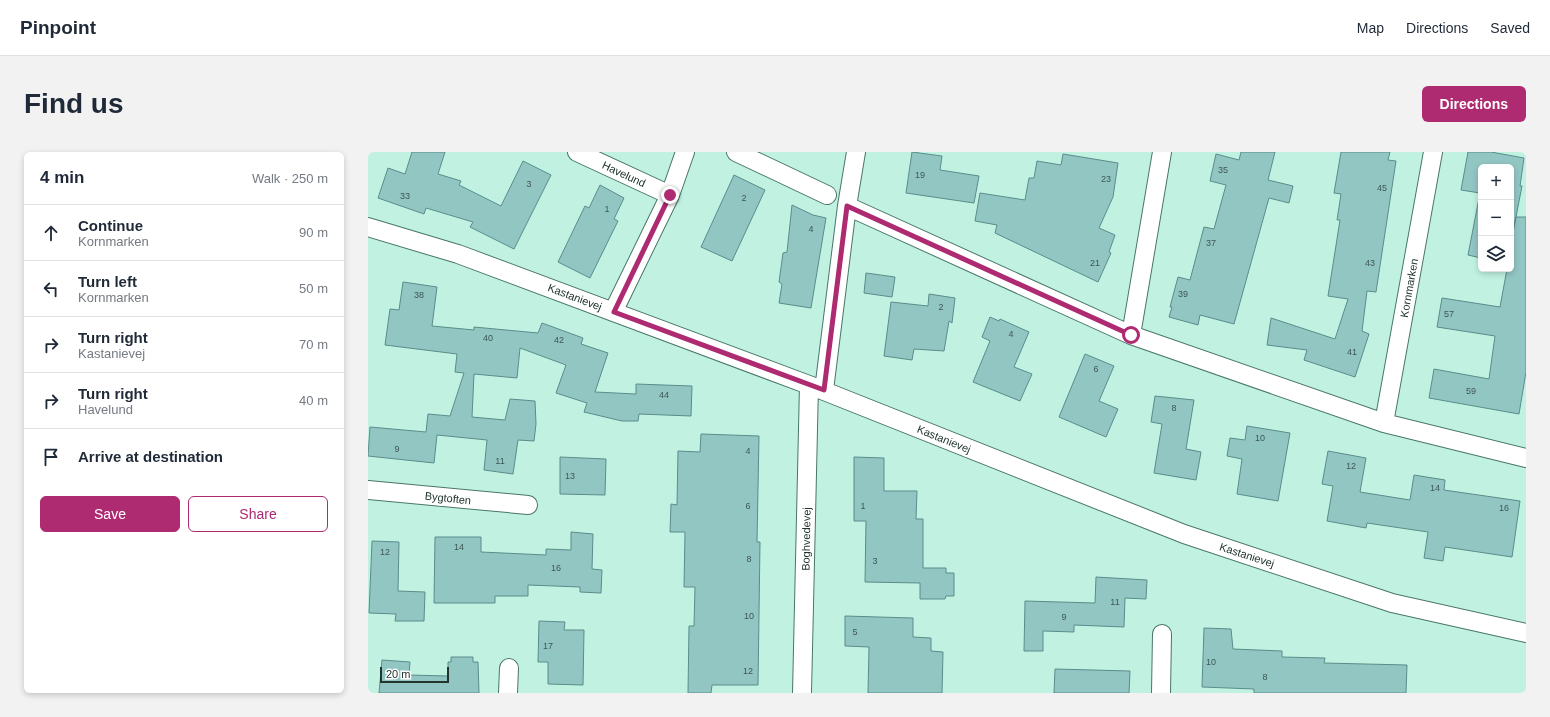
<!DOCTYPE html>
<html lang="en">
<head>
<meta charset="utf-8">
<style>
  body { margin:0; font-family:Arial,sans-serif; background:#f2f2f3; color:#1f2937 }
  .controls { position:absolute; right:12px; top:12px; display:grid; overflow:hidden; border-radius:6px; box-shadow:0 2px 6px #0003 }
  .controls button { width:36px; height:36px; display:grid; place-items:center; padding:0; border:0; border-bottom:1px solid #e0e1e3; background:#fff; color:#1f2937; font:20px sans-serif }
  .scale { position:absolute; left:12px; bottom:10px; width:69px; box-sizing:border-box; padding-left:4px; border:2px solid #21342e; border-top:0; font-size:11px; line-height:14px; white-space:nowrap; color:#21342e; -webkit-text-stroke:3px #fff; paint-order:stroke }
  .stop { position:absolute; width:12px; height:12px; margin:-9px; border:3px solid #ae2a71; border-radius:50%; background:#fff }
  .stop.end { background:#ae2a71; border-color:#fff; box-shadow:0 1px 4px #0008 }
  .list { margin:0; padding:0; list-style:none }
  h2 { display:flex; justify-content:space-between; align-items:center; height:52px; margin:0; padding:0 16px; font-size:17px }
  h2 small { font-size:13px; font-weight:400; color:#747a83 }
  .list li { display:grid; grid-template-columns:26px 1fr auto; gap:12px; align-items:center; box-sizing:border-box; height:56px; padding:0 16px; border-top:1px solid #e0e1e3 }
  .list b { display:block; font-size:15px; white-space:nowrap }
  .list p { margin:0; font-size:13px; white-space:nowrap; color:#747a83 }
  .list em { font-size:13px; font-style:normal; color:#747a83 }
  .actions { display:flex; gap:8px; padding:12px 16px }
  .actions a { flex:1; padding:9px 0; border:1px solid #ae2a71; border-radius:6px; text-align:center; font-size:14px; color:#ae2a71 }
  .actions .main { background:#ae2a71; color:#fff }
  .icon { flex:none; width:22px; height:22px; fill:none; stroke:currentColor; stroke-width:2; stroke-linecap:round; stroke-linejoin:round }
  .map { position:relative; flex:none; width:1158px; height:541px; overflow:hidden; border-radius:6px }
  header { display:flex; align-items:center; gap:24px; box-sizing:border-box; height:56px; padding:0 20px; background:#fff; border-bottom:1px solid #e0e1e3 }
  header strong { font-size:19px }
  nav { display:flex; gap:22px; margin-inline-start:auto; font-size:14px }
  .intro { display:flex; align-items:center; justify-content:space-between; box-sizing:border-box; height:96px; padding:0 24px }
  h1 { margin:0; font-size:28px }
  .button { padding:10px 18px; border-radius:6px; background:#ae2a71; color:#fff; font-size:14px; font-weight:700 }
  main { display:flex; gap:24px; padding:0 24px }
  aside { flex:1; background:#fff; border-radius:6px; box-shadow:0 2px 6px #0003 }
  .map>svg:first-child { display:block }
  .building { fill:#92c6c3; stroke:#5a8c8a }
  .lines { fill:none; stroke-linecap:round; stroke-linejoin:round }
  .minor-casing { stroke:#497668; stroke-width:20 }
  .minor { stroke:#fff; stroke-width:18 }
  .route { stroke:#ae2a71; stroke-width:5 }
  .labels { text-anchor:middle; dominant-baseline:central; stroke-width:4; stroke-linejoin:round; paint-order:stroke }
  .number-label { font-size:9px; fill:#3d5853 }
  .street-label { font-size:11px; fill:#21342e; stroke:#fff }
</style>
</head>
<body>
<header>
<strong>Pinpoint</strong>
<nav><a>Map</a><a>Directions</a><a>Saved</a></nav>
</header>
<div class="intro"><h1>Find us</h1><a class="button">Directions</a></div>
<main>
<aside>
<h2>4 min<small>Walk · 250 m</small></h2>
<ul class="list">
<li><svg class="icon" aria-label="ahead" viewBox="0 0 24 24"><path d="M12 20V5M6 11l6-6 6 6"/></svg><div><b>Continue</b><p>Kornmarken</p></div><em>90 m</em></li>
<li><svg class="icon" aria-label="left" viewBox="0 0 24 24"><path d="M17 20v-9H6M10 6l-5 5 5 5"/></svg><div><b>Turn left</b><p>Kornmarken</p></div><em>50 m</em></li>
<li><svg class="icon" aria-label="right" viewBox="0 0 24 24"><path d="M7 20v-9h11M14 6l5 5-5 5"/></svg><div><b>Turn right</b><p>Kastanievej</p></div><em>70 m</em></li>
<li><svg class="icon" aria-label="right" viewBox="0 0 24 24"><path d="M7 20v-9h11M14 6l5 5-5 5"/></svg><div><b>Turn right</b><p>Havelund</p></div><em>40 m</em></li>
<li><svg class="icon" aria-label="arrive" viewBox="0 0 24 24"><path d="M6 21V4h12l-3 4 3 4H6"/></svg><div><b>Arrive at destination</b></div></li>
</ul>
<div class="actions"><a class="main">Save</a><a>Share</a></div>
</aside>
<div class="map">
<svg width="1158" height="541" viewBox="0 0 1158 541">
  <rect width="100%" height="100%" fill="#c1f2e1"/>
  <path class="building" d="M44 0H77L70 22 93 29 91 33 133 54 155 9 183 23 146 97 102 75 105 70 58 56 56 62 10 46 20 16 37 22Z
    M544 0 574 4 572 18 611 24 606 51 538 41Z
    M873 0H907L900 28 925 34 921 51 901 46 866 172 832 163 830 173 801 165 804 155H802L810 125 822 128 836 75 846 77 858 33 842 29 848 2 871 8Z
    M973 0H1022L1020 8 1028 9 1008 140 999 139 994 179 1001 182 987 225 936 208 939 198 899 193 903 166 967 187 980 147 960 144 972 68H969L973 42 966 41Z
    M1100 0H1123L1156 6 1152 34H1154L1145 80 1148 65H1158V220L1151 262 1061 246 1066 217 1121 227 1127 184 1069 175 1074 146 1132 155 1139 117H1143V15H1113V106L1100 103 1112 41 1093 38Z
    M695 2 750 11 745 45 731 76 747 83 741 100 743 101 730 130 627 81 629 73 607 69 612 41 657 48 661 26H666L669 9 693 13Z
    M366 23 397 38 364 109 333 95Z
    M232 33 256 46 246 67 250 69 222 126 190 110 217 54 221 56Z
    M424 53 445 63 458 66 443 156 411 151 414 132 411 130 415 101 419 100Z
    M498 121 527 125 524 145 496 141Z
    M35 130 69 135 64 174 106 178V175L170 181 174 171 215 186 213 192 240 201 227 240 268 242V232L324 234 323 264 271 262 270 269H254L216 260 219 251 188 241 198 213 152 196 149 226 106 222 104 265 137 268 142 247 167 249 168 272 166 289 150 288 145 322 116 318 119 288 69 283 66 311 0 304 2 275 58 280 60 262 82 264 96 221 87 220 89 202 17 193 22 157 31 158Z
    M561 142 587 146 584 171 581 169 576 199 546 197 544 208 516 204 523 150 560 154Z
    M622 165 631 169 632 167 661 180 646 215 664 222 652 249 605 230 622 189 614 185Z
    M717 202 746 214 731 249 750 257 738 285 691 265Z
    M787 244 826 248 818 297 833 300 828 328 786 321 794 272 783 270Z
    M879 274 922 281 910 349 869 342 874 307 859 304 862 286 877 288Z
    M333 282 391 284 389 390H392L390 533H344L343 541H320L321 474H326L327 435H316L317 380H302L303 352 309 353 310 299 332 300Z
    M960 299 998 306 992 340 1042 348 1046 323 1077 328 1076 338 1152 349 1144 405 1077 395 1075 409 1056 406 1060 380 999 371 998 376 959 369 965 334 954 332Z
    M192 305 238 307 237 343 192 342Z
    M486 305 516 306V339H549L548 367H555V416H578V421H586V444H578L577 447H552V431L497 430 498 369H486Z
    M203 380 225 382 224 417 234 418 233 441 212 440V435L160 433V444H127V451H66L67 385H113V400L178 403V397L203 398Z
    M4 389 31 390 30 439 57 440 56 469H27L28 462 1 461Z
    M728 425 779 428 778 447 757 446 756 475 706 473V480L675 479V499H656L657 449 727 451Z
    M477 464 545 466V485L563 486V499L575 500 574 541H500L501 495 477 494Z
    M171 469 197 470 196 478H216L215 533 180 532V510H170Z
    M836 476 863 477 865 497 914 499V505L957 506 956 511 1039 513 1038 541H886V537L834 535Z
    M83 505H105V510H110L111 541H11L14 508 42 510 41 523 80 524V510H83Z
    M687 517 762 519 761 541H686Z"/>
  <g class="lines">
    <g class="minor-casing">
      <path id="minor" d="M209 0 302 43
        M368 0 459 43
        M479 54 763 183 1016 271 1158 306
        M0 75 90 102 441 233 816 382 1024 451 1158 481
        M245 160 302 43 317 0
        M763 183 794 0
        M456 238 479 54 488 0
        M1016 271 1065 0
        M0 338 160 353
        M140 541 141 516
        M434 541 441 233
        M793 541 794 482"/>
    </g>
    <use href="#minor" class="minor"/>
  </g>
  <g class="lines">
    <path class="route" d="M302 43 246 160 456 238 479 54 763 183"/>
  </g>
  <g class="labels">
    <g class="number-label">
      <text x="855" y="18">35</text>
      <text x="552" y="23">19</text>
      <text x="738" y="27">23</text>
      <text x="161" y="32">3</text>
      <text x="1014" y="36">45</text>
      <text x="37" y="44">33</text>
      <text x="376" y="46">2</text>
      <text x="239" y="57">1</text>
      <text x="443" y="77">4</text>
      <text x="843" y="91">37</text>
      <text x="727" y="111">21</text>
      <text x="1002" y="111">43</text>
      <text x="815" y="142">39</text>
      <text x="51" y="143">38</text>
      <text x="573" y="155">2</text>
      <text x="1081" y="162">57</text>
      <text x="643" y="182">4</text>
      <text x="120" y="186">40</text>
      <text x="191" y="188">42</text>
      <text x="984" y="200">41</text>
      <text x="728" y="217">6</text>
      <text x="1103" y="239">59</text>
      <text x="296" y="243">44</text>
      <text x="806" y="256">8</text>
      <text x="892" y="286">10</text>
      <text x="29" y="297">9</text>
      <text x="380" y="299">4</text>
      <text x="132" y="309">11</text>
      <text x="983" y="314">12</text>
      <text x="202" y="324">13</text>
      <text x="1067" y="336">14</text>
      <text x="380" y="354">6</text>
      <text x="495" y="354">1</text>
      <text x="1136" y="356">16</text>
      <text x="91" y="395">14</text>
      <text x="17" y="400">12</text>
      <text x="381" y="407">8</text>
      <text x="507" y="409">3</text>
      <text x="188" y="416">16</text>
      <text x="747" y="450">11</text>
      <text x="381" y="464">10</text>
      <text x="696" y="465">9</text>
      <text x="487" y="480">5</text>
      <text x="180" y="494">17</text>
      <text x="843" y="510">10</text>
      <text x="380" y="519">12</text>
      <text x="897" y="525">8</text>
    </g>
    <g class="street-label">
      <text transform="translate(256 22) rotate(25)">Havelund</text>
      <text transform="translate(1041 136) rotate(-80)">Kornmarken</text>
      <text transform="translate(207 145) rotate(21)">Kastanievej</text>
      <text transform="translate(576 287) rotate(22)">Kastanievej</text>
      <text transform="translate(80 346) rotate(6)">Bygtoften</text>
      <text transform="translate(438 387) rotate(-89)">Boghvedevej</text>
      <text transform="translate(879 403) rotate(18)">Kastanievej</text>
    </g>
  </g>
</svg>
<div class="controls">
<button>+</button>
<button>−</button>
<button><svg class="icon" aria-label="layers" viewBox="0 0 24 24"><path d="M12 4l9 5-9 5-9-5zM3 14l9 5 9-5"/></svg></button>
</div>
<div class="scale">20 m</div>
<div class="stop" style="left:763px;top:183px"></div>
<div class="stop end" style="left:302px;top:43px"></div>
</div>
</main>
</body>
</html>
